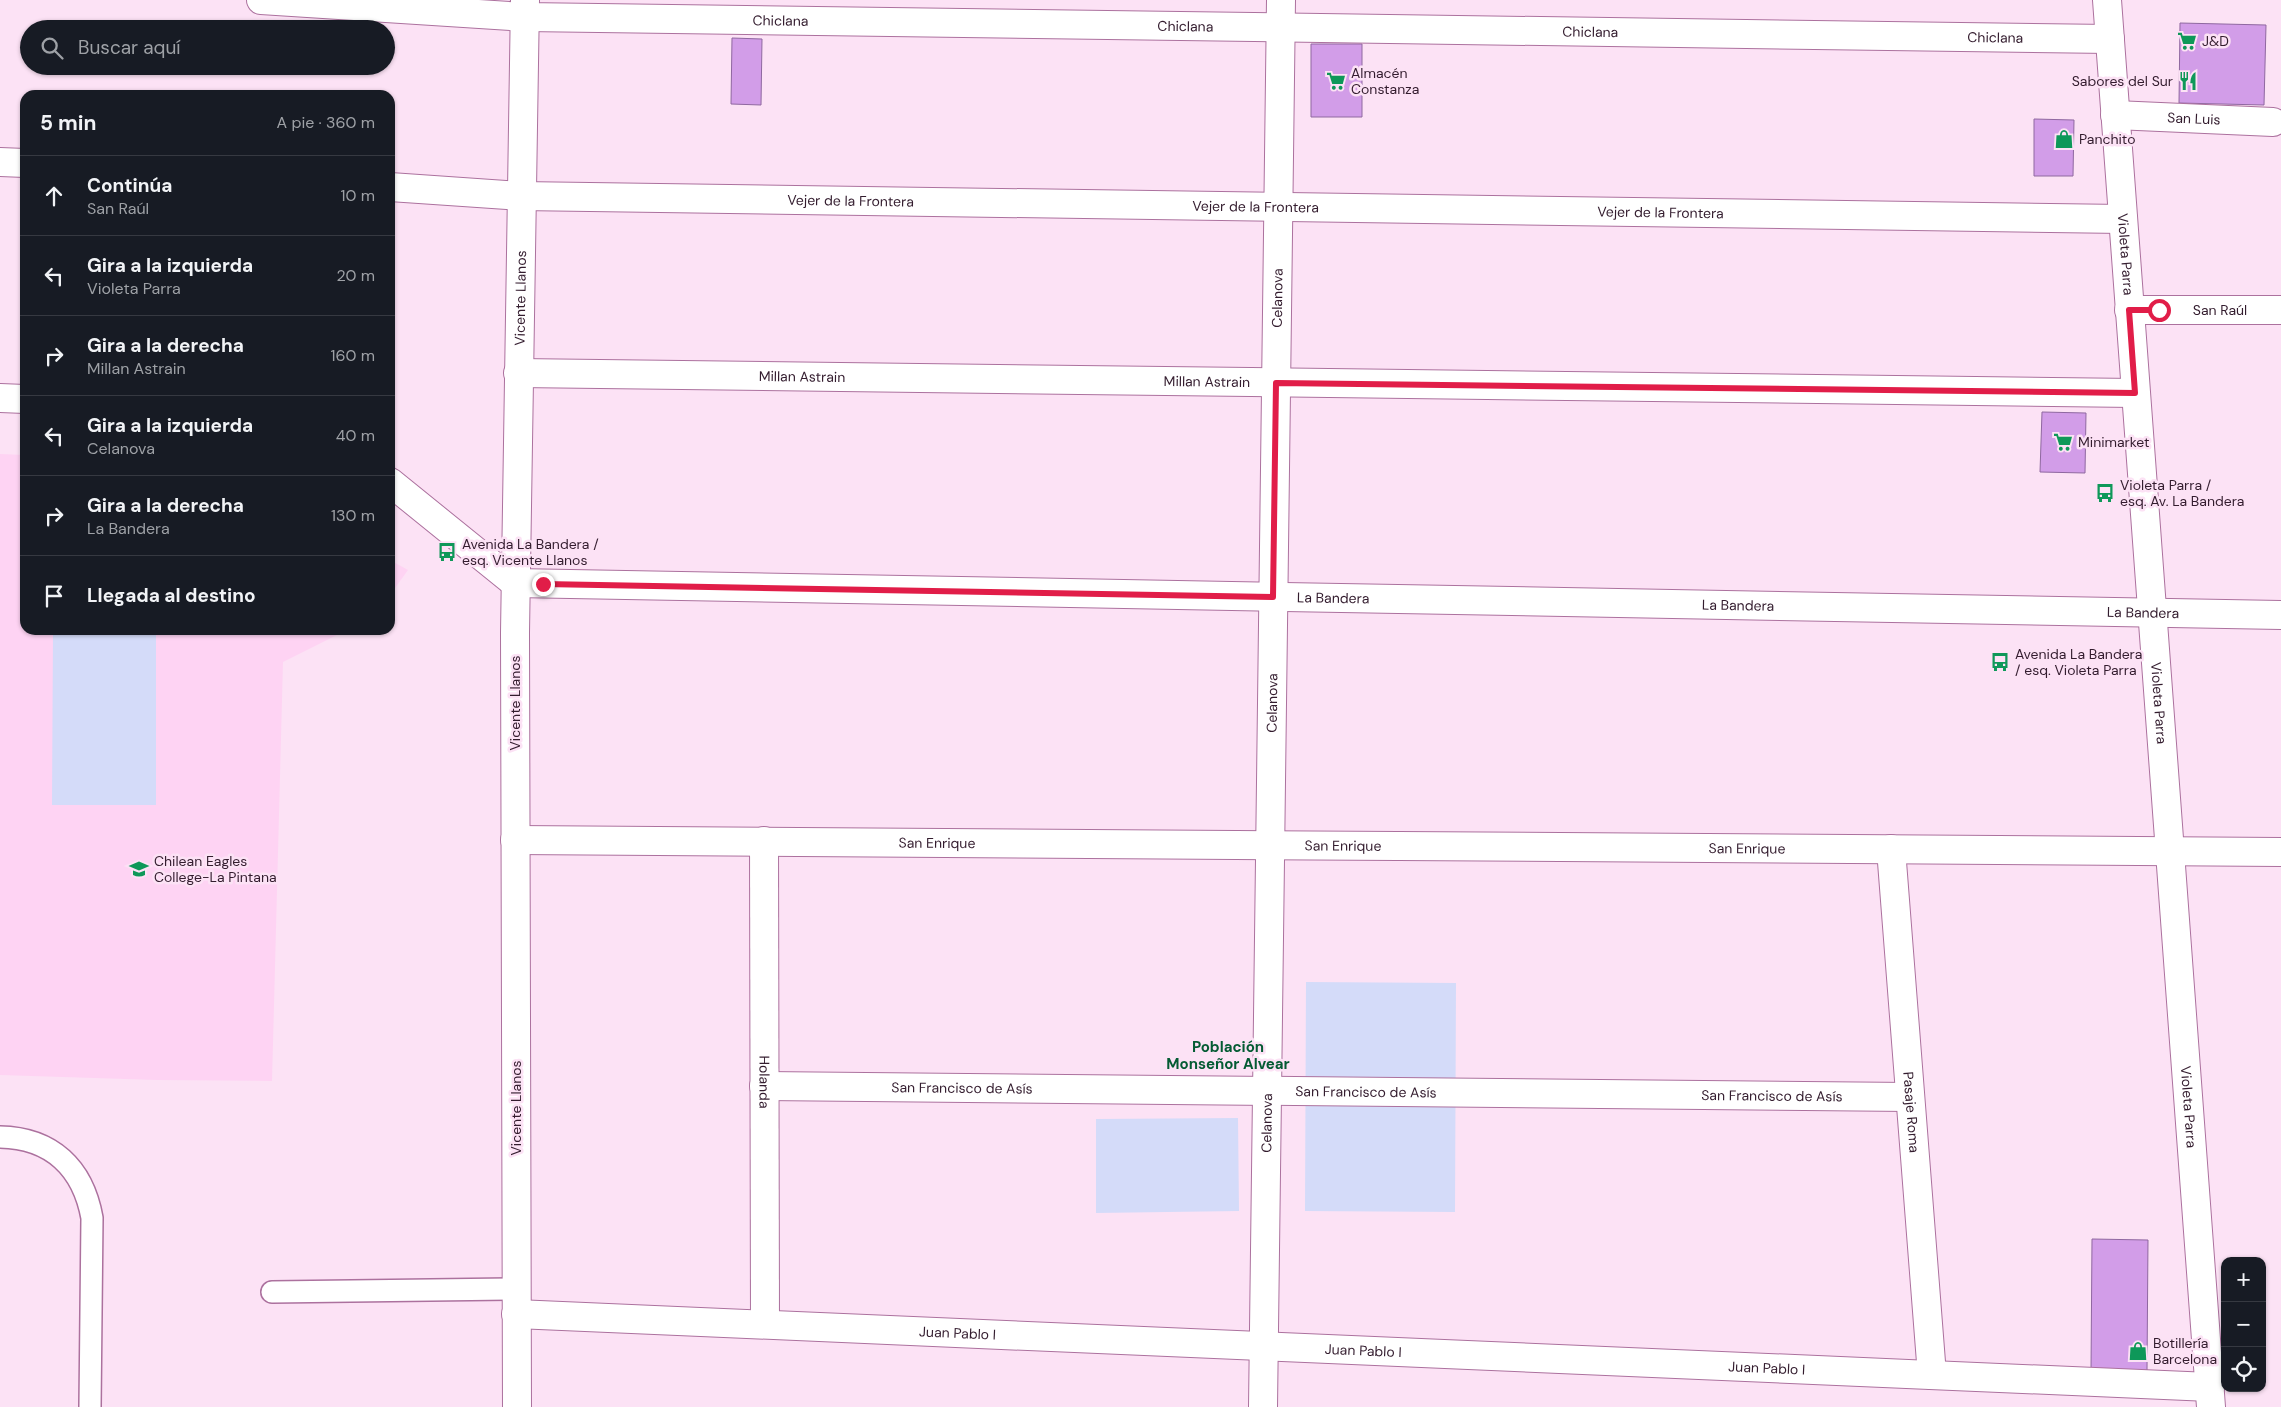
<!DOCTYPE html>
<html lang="es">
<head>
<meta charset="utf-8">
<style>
  body { margin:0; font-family:"DM Sans",sans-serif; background:#242831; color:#f1f3f6 }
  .controls { position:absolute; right:15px; bottom:15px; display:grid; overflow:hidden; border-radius:10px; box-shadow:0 1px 4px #0004 }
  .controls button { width:45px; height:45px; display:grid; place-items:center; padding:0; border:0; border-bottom:1px solid #363941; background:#171b24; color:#f1f3f6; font:25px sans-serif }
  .stop { position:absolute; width:15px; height:15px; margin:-11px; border:4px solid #e11d48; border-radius:50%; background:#fff }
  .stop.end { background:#e11d48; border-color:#fff; box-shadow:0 1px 5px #0008 }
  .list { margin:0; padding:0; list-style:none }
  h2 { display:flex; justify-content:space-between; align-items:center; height:65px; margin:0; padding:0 20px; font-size:21px }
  h2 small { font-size:16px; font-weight:400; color:#9ea1a6 }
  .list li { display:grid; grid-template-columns:32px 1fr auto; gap:15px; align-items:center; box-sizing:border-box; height:80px; padding:0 20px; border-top:1px solid #363941 }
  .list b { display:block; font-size:19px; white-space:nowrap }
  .list p { margin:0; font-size:16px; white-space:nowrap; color:#9ea1a6 }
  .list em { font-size:16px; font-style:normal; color:#9ea1a6 }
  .icon { flex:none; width:28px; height:28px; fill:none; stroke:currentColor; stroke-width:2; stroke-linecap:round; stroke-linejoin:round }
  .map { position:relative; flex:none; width:2281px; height:1407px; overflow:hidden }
  .search { position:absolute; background:#171b24; box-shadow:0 1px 4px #0004; left:20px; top:20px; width:375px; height:55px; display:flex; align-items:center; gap:12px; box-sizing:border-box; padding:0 18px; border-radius:28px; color:#9ea1a6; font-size:19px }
  .panel { position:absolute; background:#171b24; box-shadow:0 1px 4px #0004; left:20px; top:90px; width:375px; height:545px; border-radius:15px }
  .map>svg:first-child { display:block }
  .built { fill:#fed3f3 }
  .green { fill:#d4dbf9 }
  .building { fill:#d29de8; stroke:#8f68a0 }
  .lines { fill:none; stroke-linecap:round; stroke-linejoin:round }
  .service-casing { stroke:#ac719e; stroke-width:24 }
  .minor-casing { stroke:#ac719e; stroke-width:30 }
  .tertiary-casing { stroke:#ac719e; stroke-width:30 }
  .service { stroke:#fff; stroke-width:21 }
  .minor { stroke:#fff; stroke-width:28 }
  .tertiary { stroke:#fff; stroke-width:28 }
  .route { stroke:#e11d48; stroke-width:6 }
  .labels { text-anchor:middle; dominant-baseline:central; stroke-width:5; stroke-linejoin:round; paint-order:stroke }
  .street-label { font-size:14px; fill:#331c2e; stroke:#fce2f5 }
  .poi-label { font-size:14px; fill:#331c2e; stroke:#fce2f5; text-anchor:start }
  .neighbourhood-label { font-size:15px; font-weight:bold; fill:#045b33; stroke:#fce2f5 }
</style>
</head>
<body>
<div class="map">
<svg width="2281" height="1407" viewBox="0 0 2281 1407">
  <rect width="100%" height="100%" fill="#fce2f5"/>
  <path class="built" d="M0 454 25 455V630H347L283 662 272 1081 157 1080 0 1075Z
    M390 560 408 570 390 595Z"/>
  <path class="green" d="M53 630H156V805H52Z
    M1306 982 1456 983 1455 1212 1305 1211Z
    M1238 1118 1239 1211 1096 1213V1119Z"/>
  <path class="building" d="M2180 23 2266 25 2264 105 2179 103Z
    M732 38 762 39 761 105 731 104Z
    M1311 44H1362V117H1311Z
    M2034 119 2074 120 2073 176H2034Z
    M2042 412 2086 413 2085 473 2040 472Z
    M2092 1239 2148 1240 2147 1371H2091Z"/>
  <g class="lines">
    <g class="service-casing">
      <path id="service" d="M0 1137C52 1138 83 1168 92 1218L90 1407
        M272 1292 517 1289"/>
    </g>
    <g class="minor-casing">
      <g id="minor">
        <path id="s1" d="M261 0 525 17 2110 39"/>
        <path id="s2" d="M2115 115 2273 122"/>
        <path d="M0 162 25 163"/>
        <path id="s3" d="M390 187 520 196 2123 219"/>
        <path id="s4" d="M2129 310H2281"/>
        <path id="s5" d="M518 373 2135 393"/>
        <path id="s6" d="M515 840 2281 852"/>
        <path id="s7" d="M764 841 765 1324"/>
        <path id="s8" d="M1891 849 1932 1375"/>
        <path id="s9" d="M764 1086 1910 1097"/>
        <path id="s10" d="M516 1314 2210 1387"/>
        <path id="s11" d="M517 1407 515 633 525 0"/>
        <path id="s12" d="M1263 1407 1281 0"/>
      </g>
    </g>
    <g class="tertiary-casing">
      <g id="tertiary">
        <path id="s13" d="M2107 0 2211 1407"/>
        <path d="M0 398 25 399"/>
        <path id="s14" d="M390 482 515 583 2281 615"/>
      </g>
    </g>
    <use href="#service" class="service"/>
    <use href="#minor" class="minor"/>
    <use href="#tertiary" class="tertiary"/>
  </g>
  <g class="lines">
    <path class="route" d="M543 584 1273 597 1276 383 2135 393 2129 310H2159"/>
  </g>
  <defs>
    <g id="supermarket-bare" transform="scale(1.5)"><path d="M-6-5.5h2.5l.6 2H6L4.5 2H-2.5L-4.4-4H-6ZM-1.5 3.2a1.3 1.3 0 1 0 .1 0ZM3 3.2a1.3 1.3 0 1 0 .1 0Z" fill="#0e9859" stroke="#fce2f5" stroke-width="2.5" paint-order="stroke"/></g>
    <g id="restaurant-bare" transform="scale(1.5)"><path d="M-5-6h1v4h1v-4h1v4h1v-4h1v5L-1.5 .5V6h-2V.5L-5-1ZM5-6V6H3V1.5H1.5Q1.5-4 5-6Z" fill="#0e9859" stroke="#fce2f5" stroke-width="2.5" paint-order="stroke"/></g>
    <g id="shop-bare" transform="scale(1.5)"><path d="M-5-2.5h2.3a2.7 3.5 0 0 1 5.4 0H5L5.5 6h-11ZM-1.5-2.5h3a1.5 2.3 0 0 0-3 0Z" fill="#0e9859" stroke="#fce2f5" stroke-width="2.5" paint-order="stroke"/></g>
    <g id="bus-bare" transform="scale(1.5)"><path d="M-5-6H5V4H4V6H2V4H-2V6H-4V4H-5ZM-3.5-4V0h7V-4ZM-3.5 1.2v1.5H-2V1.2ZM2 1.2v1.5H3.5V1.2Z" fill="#0e9859" stroke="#fce2f5" stroke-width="2.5" paint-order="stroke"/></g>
    <g id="school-bare" transform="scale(1.5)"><path d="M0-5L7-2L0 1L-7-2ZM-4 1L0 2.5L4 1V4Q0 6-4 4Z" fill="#0e9859" stroke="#fce2f5" stroke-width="2.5" paint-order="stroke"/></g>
  </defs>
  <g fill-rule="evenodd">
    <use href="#supermarket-bare" x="2187" y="41"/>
    <use href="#supermarket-bare" x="1336" y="81"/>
    <use href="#restaurant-bare" x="2188" y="81"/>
    <use href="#shop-bare" x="2064" y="139"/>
    <use href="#supermarket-bare" x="2063" y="442"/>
    <use href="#bus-bare" x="2105" y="493"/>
    <use href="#bus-bare" x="447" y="552"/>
    <use href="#bus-bare" x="2000" y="662"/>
    <use href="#school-bare" x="139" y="869"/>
    <use href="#shop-bare" x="2138" y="1351"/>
  </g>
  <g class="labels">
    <g class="street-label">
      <text stroke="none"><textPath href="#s1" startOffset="520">Chiclana</textPath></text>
      <text stroke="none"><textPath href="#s1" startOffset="925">Chiclana</textPath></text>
      <text stroke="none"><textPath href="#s1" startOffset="1330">Chiclana</textPath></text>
      <text stroke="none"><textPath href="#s1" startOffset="1735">Chiclana</textPath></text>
      <text stroke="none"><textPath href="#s2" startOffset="79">San Luis</textPath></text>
      <text stroke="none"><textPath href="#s3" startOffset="461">Vejer de la Frontera</textPath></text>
      <text stroke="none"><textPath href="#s3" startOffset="866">Vejer de la Frontera</textPath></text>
      <text stroke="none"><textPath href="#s3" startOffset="1271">Vejer de la Frontera</textPath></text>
      <text stroke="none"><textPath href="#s13" startOffset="255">Violeta Parra</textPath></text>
      <text stroke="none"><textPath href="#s11" startOffset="1109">Vicente Llanos</textPath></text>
      <text stroke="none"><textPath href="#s12" startOffset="1109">Celanova</textPath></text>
      <text stroke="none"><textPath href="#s4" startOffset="91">San Raúl</textPath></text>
      <text stroke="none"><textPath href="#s5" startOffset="284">Millan Astrain</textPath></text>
      <text stroke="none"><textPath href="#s5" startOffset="689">Millan Astrain</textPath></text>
      <text stroke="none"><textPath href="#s14" startOffset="979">La Bandera</textPath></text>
      <text stroke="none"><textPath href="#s14" startOffset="1384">La Bandera</textPath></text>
      <text stroke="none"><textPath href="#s14" startOffset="1789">La Bandera</textPath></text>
      <text transform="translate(515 703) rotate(-90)">Vicente Llanos</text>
      <text stroke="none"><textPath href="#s12" startOffset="704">Celanova</textPath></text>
      <text stroke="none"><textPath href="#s13" startOffset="705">Violeta Parra</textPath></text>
      <text stroke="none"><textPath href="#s6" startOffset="422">San Enrique</textPath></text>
      <text stroke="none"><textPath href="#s6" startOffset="828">San Enrique</textPath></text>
      <text stroke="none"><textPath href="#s6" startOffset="1232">San Enrique</textPath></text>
      <text stroke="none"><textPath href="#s7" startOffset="241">Holanda</textPath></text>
      <text stroke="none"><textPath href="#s9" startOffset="198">San Francisco de Asís</textPath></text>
      <text stroke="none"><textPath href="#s9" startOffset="602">San Francisco de Asís</textPath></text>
      <text stroke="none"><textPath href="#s9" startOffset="1008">San Francisco de Asís</textPath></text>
      <text stroke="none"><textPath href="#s13" startOffset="1110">Violeta Parra</textPath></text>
      <text transform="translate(516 1108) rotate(-90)">Vicente Llanos</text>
      <text stroke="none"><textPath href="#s8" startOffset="264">Pasaje Roma</textPath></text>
      <text stroke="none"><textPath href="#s12" startOffset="284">Celanova</textPath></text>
      <text stroke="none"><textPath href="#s10" startOffset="442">Juan Pablo I</textPath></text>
      <text stroke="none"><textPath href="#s10" startOffset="848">Juan Pablo I</textPath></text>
      <text stroke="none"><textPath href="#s10" startOffset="1252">Juan Pablo I</textPath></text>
    </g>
    <g class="poi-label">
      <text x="2202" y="41">J&amp;D</text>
      <text x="1351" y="73">Almacén<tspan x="1351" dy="16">Constanza</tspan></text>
      <text x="2173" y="81" text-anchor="end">Sabores del Sur</text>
      <text x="2079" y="139">Panchito</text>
      <text x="2078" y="442">Minimarket</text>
      <text x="2120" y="485">Violeta Parra /<tspan x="2120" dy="16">esq. Av. La Bandera</tspan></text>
      <text x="462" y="544">Avenida La Bandera /<tspan x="462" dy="16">esq. Vicente Llanos</tspan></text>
      <text x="2015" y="654">Avenida La Bandera<tspan x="2015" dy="16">/ esq. Violeta Parra</tspan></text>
      <text x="154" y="861">Chilean Eagles<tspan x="154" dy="16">College-La Pintana</tspan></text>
      <text x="2153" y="1343">Botillería<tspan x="2153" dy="16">Barcelona</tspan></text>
    </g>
    <g class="neighbourhood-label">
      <text x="1228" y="1047">Población<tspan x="1228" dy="17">Monseñor Alvear</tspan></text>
    </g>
  </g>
</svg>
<div class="controls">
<button>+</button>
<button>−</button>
<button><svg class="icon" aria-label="locate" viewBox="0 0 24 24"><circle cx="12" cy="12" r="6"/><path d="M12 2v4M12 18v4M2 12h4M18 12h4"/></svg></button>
</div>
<div class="stop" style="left:2159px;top:310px"></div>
<div class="stop end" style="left:543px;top:584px"></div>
<div class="search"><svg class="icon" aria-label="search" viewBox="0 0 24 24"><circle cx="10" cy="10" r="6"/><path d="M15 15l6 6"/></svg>Buscar aquí</div>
<section class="panel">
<h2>5 min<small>A pie · 360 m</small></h2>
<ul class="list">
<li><svg class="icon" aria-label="ahead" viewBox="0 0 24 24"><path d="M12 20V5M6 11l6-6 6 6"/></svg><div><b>Continúa</b><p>San Raúl</p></div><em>10 m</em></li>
<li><svg class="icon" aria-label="left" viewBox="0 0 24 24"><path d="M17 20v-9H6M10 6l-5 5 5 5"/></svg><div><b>Gira a la izquierda</b><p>Violeta Parra</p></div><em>20 m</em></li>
<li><svg class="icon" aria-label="right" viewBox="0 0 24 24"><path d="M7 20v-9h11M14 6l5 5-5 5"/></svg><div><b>Gira a la derecha</b><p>Millan Astrain</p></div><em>160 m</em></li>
<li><svg class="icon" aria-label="left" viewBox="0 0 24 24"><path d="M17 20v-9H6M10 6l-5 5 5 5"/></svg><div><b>Gira a la izquierda</b><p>Celanova</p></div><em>40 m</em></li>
<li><svg class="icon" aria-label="right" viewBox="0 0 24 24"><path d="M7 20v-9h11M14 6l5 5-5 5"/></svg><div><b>Gira a la derecha</b><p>La Bandera</p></div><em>130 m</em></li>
<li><svg class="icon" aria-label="arrive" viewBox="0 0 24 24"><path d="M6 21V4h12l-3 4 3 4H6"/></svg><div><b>Llegada al destino</b></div></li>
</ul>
</section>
</div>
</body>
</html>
